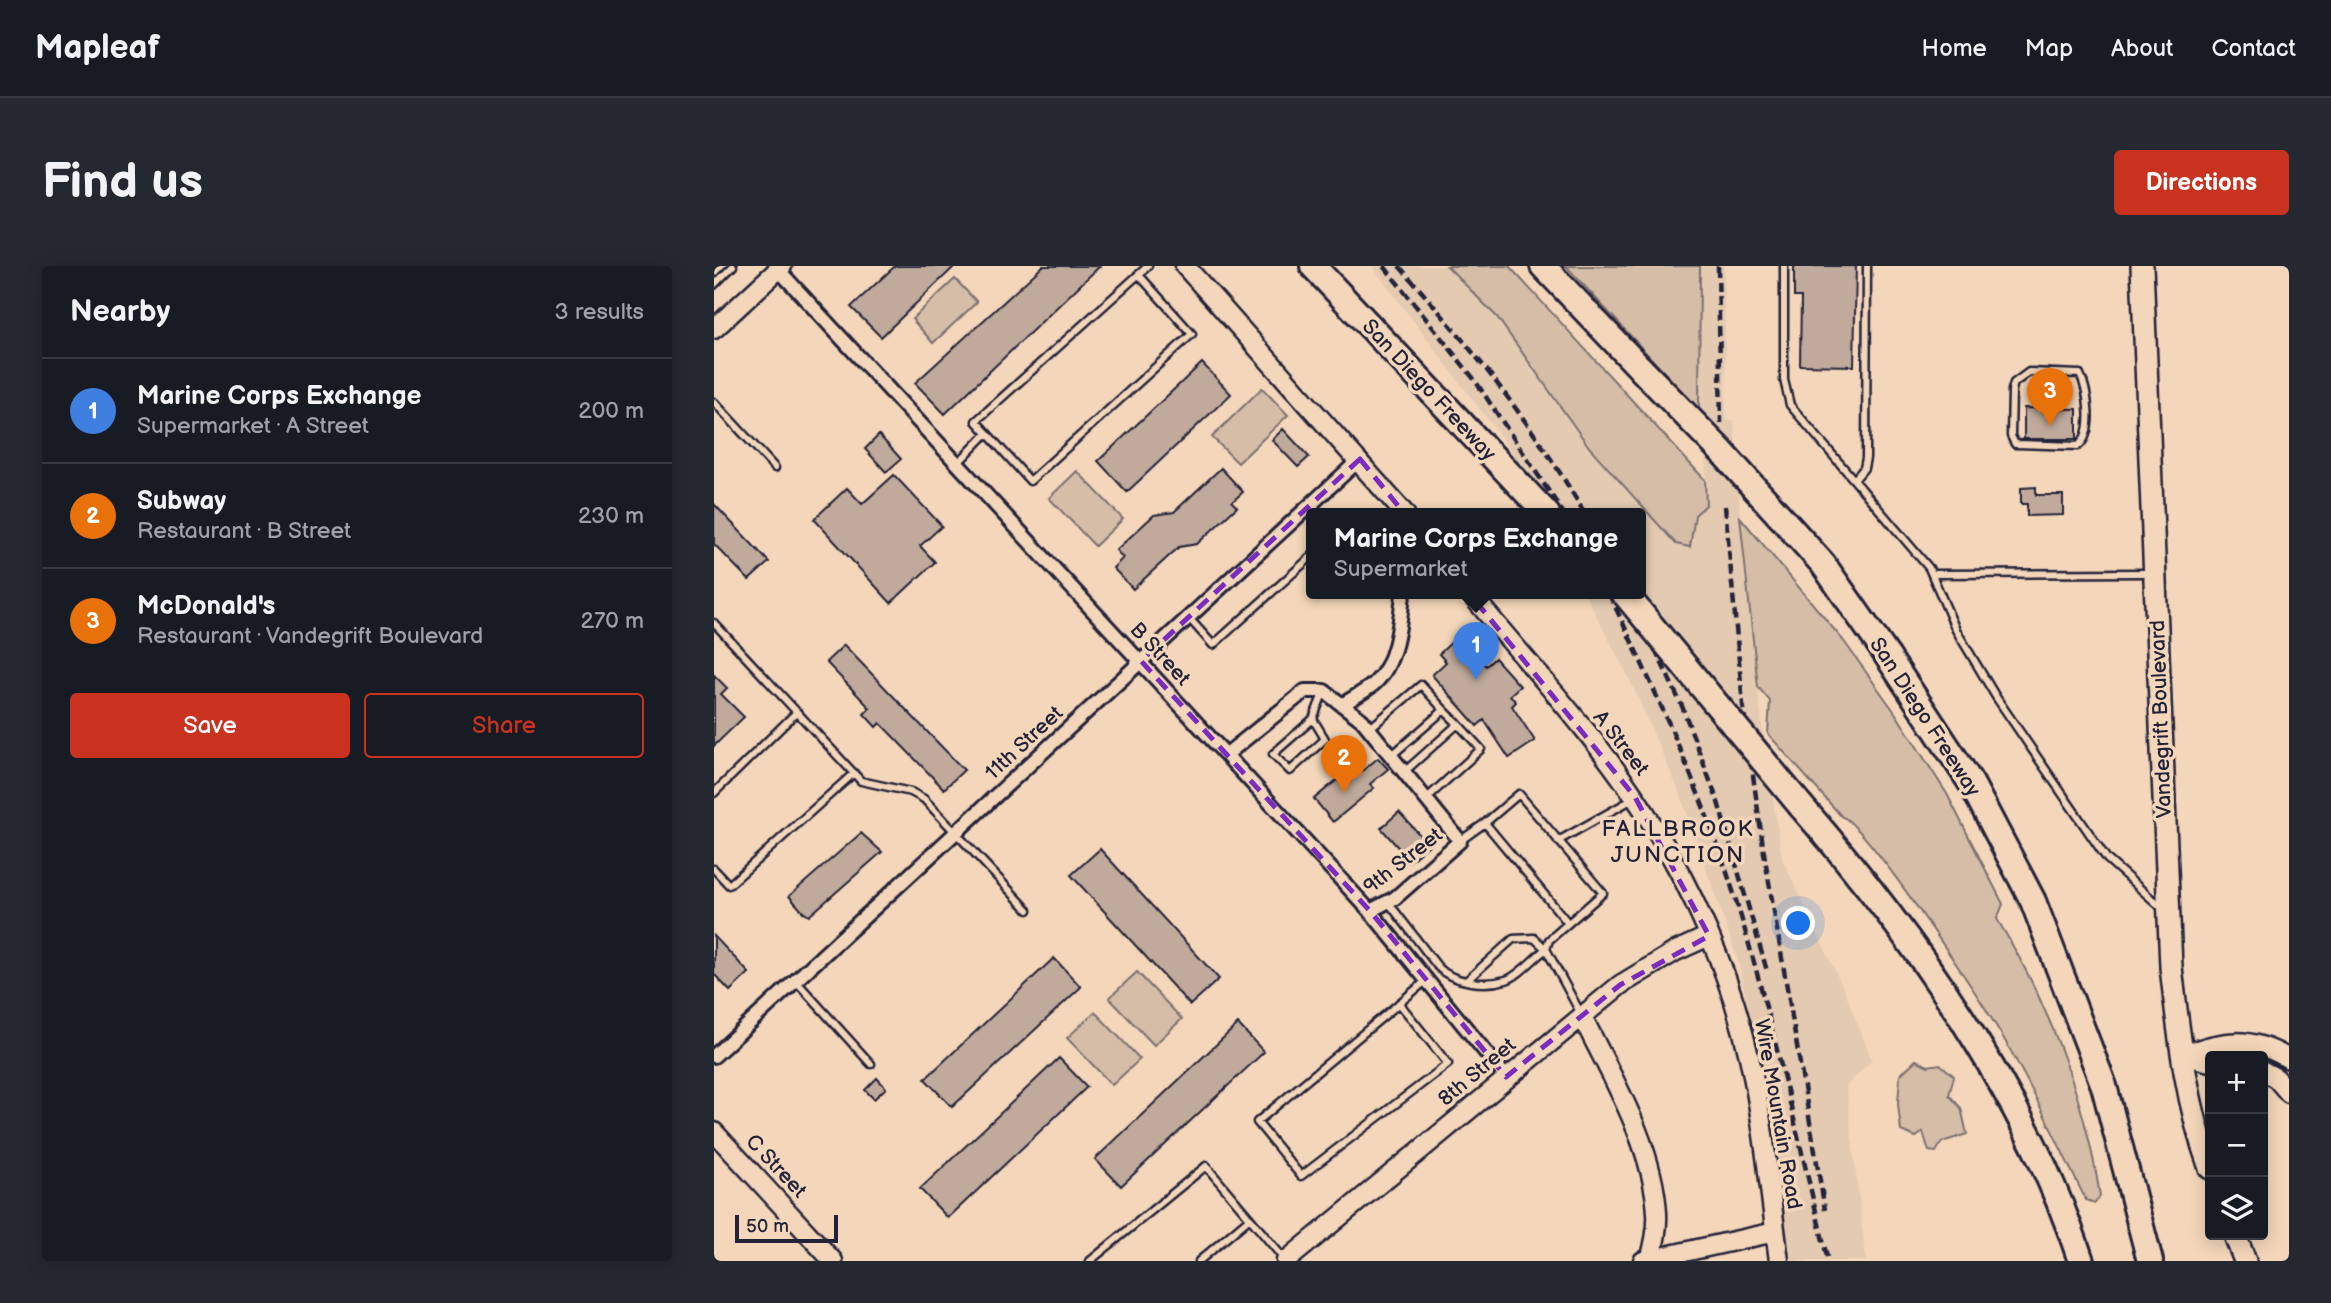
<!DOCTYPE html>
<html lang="en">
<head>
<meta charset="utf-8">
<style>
  body { margin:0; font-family:"Balsamiq Sans",sans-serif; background:#242831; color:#f1f3f6 }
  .controls { position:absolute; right:21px; bottom:21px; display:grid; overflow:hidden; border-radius:7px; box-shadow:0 4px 18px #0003 }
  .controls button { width:63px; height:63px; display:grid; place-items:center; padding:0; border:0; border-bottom:2px solid #363941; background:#171b24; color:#f1f3f6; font:35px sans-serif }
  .scale { position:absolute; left:21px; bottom:18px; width:103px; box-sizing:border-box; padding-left:7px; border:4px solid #22223b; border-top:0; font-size:19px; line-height:24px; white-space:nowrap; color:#22223b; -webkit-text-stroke:5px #f4d7ba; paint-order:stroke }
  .you { position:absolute; left:1085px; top:658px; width:24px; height:24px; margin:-18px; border:5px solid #fff; border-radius:50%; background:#1a73e8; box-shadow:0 0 0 10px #1a73e833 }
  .badge { display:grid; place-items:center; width:46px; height:46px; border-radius:50%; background:#c8321e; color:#fff; font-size:23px; font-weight:700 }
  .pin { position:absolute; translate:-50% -58px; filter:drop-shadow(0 2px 4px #0008) }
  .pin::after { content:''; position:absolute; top:37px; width:24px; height:21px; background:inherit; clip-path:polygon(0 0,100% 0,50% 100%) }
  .popup { position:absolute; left:592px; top:242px; width:340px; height:91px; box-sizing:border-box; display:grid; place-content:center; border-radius:7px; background:#171b24; filter:drop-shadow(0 2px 5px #0005); font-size:23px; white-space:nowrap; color:#9ea1a6 }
  .popup b { font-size:26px; color:#f1f3f6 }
  .popup::after { content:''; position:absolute; left:50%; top:100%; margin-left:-14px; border:14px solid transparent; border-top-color:#171b24 }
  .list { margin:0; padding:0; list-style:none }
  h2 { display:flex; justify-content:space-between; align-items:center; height:91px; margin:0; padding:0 28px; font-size:30px }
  h2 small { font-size:23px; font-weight:400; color:#9ea1a6 }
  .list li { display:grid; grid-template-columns:46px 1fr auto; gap:21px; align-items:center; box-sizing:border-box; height:105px; padding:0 28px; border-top:2px solid #363941 }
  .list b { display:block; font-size:26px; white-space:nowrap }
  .list p { margin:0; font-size:23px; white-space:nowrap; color:#9ea1a6 }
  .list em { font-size:23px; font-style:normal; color:#9ea1a6 }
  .actions { display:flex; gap:14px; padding:21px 28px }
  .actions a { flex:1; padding:16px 0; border:2px solid #c8321e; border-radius:7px; text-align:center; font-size:24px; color:#c8321e }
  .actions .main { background:#c8321e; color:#fff }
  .icon { flex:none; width:38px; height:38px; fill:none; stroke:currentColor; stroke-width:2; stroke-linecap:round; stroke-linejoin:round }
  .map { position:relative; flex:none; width:1575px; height:995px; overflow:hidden; border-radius:7px }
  header { display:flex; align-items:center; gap:42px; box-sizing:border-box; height:98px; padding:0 35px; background:#171b24; border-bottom:2px solid #363941 }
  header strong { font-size:33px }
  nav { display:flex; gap:38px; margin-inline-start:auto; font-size:24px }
  .intro { display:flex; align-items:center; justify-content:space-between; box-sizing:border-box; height:168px; padding:0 42px }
  h1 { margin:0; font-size:49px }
  .button { padding:18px 32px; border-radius:7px; background:#c8321e; color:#fff; font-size:24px; font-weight:700 }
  main { display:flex; gap:42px; padding:0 42px }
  aside { flex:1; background:#171b24; border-radius:7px; box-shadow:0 4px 18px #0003 }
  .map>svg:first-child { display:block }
  .built { fill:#e4cab1 }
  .green { fill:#d6bda7; stroke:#7c7071; stroke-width:2 }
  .building { fill:#c0aa9b; stroke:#22223b; stroke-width:2 }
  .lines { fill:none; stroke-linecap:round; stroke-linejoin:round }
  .lane-casing { stroke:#22223b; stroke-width:11 }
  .street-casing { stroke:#22223b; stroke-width:18 }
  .secondary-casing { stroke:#22223b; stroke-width:23 }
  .primary-casing { stroke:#22223b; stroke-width:26 }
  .highway-casing { stroke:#22223b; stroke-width:30 }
  .lane { stroke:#f4d7ba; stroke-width:6 }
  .street { stroke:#f4d7ba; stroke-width:12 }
  .secondary { stroke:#f4d7ba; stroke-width:18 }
  .primary { stroke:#f4d7ba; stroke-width:21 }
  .highway { stroke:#f4d7ba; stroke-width:24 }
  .rail { stroke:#22223b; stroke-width:4.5; stroke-dasharray:10 5; stroke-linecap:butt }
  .highway-bridge-casing { stroke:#22223b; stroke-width:30; stroke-linecap:butt }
  .highway-bridge { stroke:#f4d7ba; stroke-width:24 }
  .marked { fill:none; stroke:#7b2cbf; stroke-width:5; stroke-dasharray:14 9; stroke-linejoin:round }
  .labels { text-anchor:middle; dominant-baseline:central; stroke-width:7; stroke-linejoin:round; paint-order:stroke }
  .street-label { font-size:21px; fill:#22223b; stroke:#f4d7ba }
  .neighbourhood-label { font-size:23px; letter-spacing:2px; fill:#22223b; stroke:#f4d7ba }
</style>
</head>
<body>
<header>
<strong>Mapleaf</strong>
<nav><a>Home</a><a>Map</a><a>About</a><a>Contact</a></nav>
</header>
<div class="intro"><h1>Find us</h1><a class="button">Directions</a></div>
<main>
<aside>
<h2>Nearby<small>3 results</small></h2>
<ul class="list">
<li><span class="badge" style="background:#3f7fe0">1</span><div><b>Marine Corps Exchange</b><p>Supermarket · A Street</p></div><em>200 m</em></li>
<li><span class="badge" style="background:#e8710a">2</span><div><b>Subway</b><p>Restaurant · B Street</p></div><em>230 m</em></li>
<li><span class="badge" style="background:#e8710a">3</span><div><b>McDonald's</b><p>Restaurant · Vandegrift Boulevard</p></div><em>270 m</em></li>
</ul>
<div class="actions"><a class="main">Save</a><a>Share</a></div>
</aside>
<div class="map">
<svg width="1575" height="995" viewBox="0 0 1575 995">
  <rect width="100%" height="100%" fill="#f4d7ba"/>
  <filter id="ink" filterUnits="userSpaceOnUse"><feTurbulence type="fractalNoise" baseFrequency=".0143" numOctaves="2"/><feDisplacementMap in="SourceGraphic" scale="14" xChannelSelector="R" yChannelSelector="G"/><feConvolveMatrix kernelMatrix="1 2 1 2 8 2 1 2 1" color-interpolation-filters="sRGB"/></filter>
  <g filter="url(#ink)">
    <path class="built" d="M658 0H733L783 51 875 181 976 280 981 249 992 238 991 155 985 144 986 0H1010L1012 154H1020L1028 283 1048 459 1068 592 1131 726 1158 794 1132 820 1152 995H1079L1071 969 1041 775 1024 695 967 530 916 414 871 328H926V248H828L790 175Z"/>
    <path class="green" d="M733 0H795L991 214 992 239 981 249 976 281 962 278 875 181 783 51Z
      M852 0H986L985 144Z
      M241 13 263 36 219 77 198 53Z
      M548 122 574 149 524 197 498 171Z
      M363 205 409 253 381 280 335 232Z
      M1026 251 1129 374 1180 445 1233 528 1289 638 1283 653C1334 736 1371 833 1386 930L1381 937 1372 934C1341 873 1313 808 1276 750 1259 722 1148 554 1128 551L1054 468 1056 435 1044 421Z
      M423 706 468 753 440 779 395 732Z
      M381 746 426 793 398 819 353 772Z
      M1202 794 1214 800 1226 798 1240 810 1235 829 1247 842 1253 868 1228 876 1222 886 1215 885 1209 866 1202 871 1187 865 1184 838 1186 809Z"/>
    <path class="building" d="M181 0H241L167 71 137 41Z
      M329 0H386L231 148 201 117Z
      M1080 0H1142L1140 100 1086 99 1087 31H1080Z
      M488 97 517 128 413 226 384 195Z
      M1310 142 1363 143V173H1310Z
      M569 163 595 191 584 201 558 174Z
      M165 169 187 193 172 206 151 183Z
      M507 202 529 226 518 236 523 241 483 278 465 281 419 323 399 302 409 292 402 284 440 249 460 246Z
      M180 209 228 260 206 280 221 296 177 337 100 253 133 222 148 238Z
      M1322 221V229H1349V249L1313 250V238H1307V222Z
      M0 238 55 296 35 314 0 278Z
      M740 374 750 385 755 381 772 400 781 392 806 420 796 429 802 436 798 440 821 475 795 492 770 454 763 460 718 409 732 396 725 388Z
      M130 379 250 504 230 523 166 457 162 461 150 448 156 442 112 396Z
      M0 409 13 422 7 428 30 451 0 480Z
      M664 492 674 503 656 518 660 522 619 556 600 533 642 498 648 505Z
      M685 546 715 579 696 595 667 562Z
      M147 567 168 586 95 650 89 646 75 630Z
      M386 583 505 713 476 739 357 609Z
      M0 670 35 707 16 725 0 708Z
      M340 692 367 721 238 841 211 813Z
      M524 758 550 786 407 920 381 893Z
      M345 792 373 821 234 952 206 923Z
      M163 812 172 822 160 833 151 824Z"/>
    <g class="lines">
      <g class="lane-casing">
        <path id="lane" d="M1070 0V114L1076 139 1215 302 1242 364 1282 431 1393 593 1449 643
          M425 9 478 68 316 215 262 155 434 0
          M0 19 19 0
          M1315 106 1366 108C1374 125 1381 167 1364 180L1301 178 1297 170 1298 124 1300 117Z
          M0 136 61 202
          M244 197 273 167
          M1141 213 1150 202 1152 192 1153 0
          M598 238 606 248
          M1218 308 1435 307
          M474 351 499 379 598 290
          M0 357 147 515 197 526 210 533 314 644
          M730 444 744 458
          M599 453 611 473 576 505 559 488 599 453 610 425
          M655 463 707 419 730 444 677 490
          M690 506 744 458 767 483 712 533
          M0 527 83 446
          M746 575 771 557
          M844 575 919 533
          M0 603 15 619 140 507
          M674 636 724 701C739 717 771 720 792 714 805 710 821 691 832 683L820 672 799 673 752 715
          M854 657 771 557 805 528 889 627 835 674 832 683 867 748
          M82 715 157 798
          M685 737 734 798 587 910 543 856 713 714
          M376 995 492 900 571 994
          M485 995 536 952"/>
      </g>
      <g class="street-casing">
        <path id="street" d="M61 0 656 645 792 811
          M629 438C639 432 652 425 661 417 683 396 686 357 689 328
          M513 488 591 425H610L648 454 746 575 681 632 656 645
          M0 790 646 193"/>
      </g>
      <g class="secondary-casing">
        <path id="secondary" d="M471 0 691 248
          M0 63 68 0
          M757 328C816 400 882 470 932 548 978 621 1016 706 1035 791 1050 857 1056 927 1065 995
          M868 750C897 810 939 878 943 947 944 963 940 979 936 995
          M1468 789C1511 774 1534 769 1575 793
          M1468 789 1496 796
          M1549 805 1562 812 1575 827
          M0 866 119 995
          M572 995 906 719 962 685 995 670
          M929 995 1061 966"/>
      </g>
      <g class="primary-casing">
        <path id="primary" d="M1428 0 1457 701C1465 770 1472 837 1496 902
          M1521 969 1531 995"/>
      </g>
      <g class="highway-casing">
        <path id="highway" d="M599 0 833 248
          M829 0 927 103
          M1174 391 1257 517 1319 635 1390 820 1436 995
          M1087 540C1199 668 1314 832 1367 995"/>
      </g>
      <use href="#lane" class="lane"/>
      <use href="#street" class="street"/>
      <use href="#secondary" class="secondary"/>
      <use href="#primary" class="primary"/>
      <use href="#highway" class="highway"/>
      <path class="rail" d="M670 0 760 113 850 248
        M685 0C754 77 819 158 871 248
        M1004 0 1007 157
        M1011 240 1029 439 1050 587 1111 944
        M895 328C944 430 991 533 1024 641 1059 757 1085 877 1114 995
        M915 328 968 440 1004 536 1053 705"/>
      <g class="highway-bridge-casing">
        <path id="highway-bridge" d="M927 103 1008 186 1109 298 1174 391
          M911 328 1087 540"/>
      </g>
      <use href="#highway-bridge" class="highway-bridge"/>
    </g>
  </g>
  <path class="marked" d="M646 193 921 531 995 670 906 719 792 811 656 645 427 395Z"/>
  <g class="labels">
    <g class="street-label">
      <text transform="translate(715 124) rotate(47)">San Diego Freeway</text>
      <text transform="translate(446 388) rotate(47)">B Street</text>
      <text transform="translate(1211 451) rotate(57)">San Diego Freeway</text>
      <text transform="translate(1447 453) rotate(-92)">Vandegrift Boulevard</text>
      <text transform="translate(310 477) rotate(-43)">11th Street</text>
      <text transform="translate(907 477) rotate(52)">A Street</text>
      <text transform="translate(689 595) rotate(-38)">9th Street</text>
      <text transform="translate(763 806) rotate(-40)">8th Street</text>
      <text transform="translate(1064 848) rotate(80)">Wire Mountain Road</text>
      <text transform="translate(62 900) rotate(47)">C Street</text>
    </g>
    <g class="neighbourhood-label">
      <text x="964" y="563">FALLBROOK<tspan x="964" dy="26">JUNCTION</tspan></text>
    </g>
  </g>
</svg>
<div class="controls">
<button>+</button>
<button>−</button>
<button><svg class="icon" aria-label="layers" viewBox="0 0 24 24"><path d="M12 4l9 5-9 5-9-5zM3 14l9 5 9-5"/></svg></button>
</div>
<div class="scale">50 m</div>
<div class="you"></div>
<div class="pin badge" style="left:762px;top:414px;background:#3f7fe0">1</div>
<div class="popup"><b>Marine Corps Exchange</b>Supermarket</div>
<div class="pin badge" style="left:630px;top:527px;background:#e8710a">2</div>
<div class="pin badge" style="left:1336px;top:160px;background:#e8710a">3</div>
</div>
</main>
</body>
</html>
